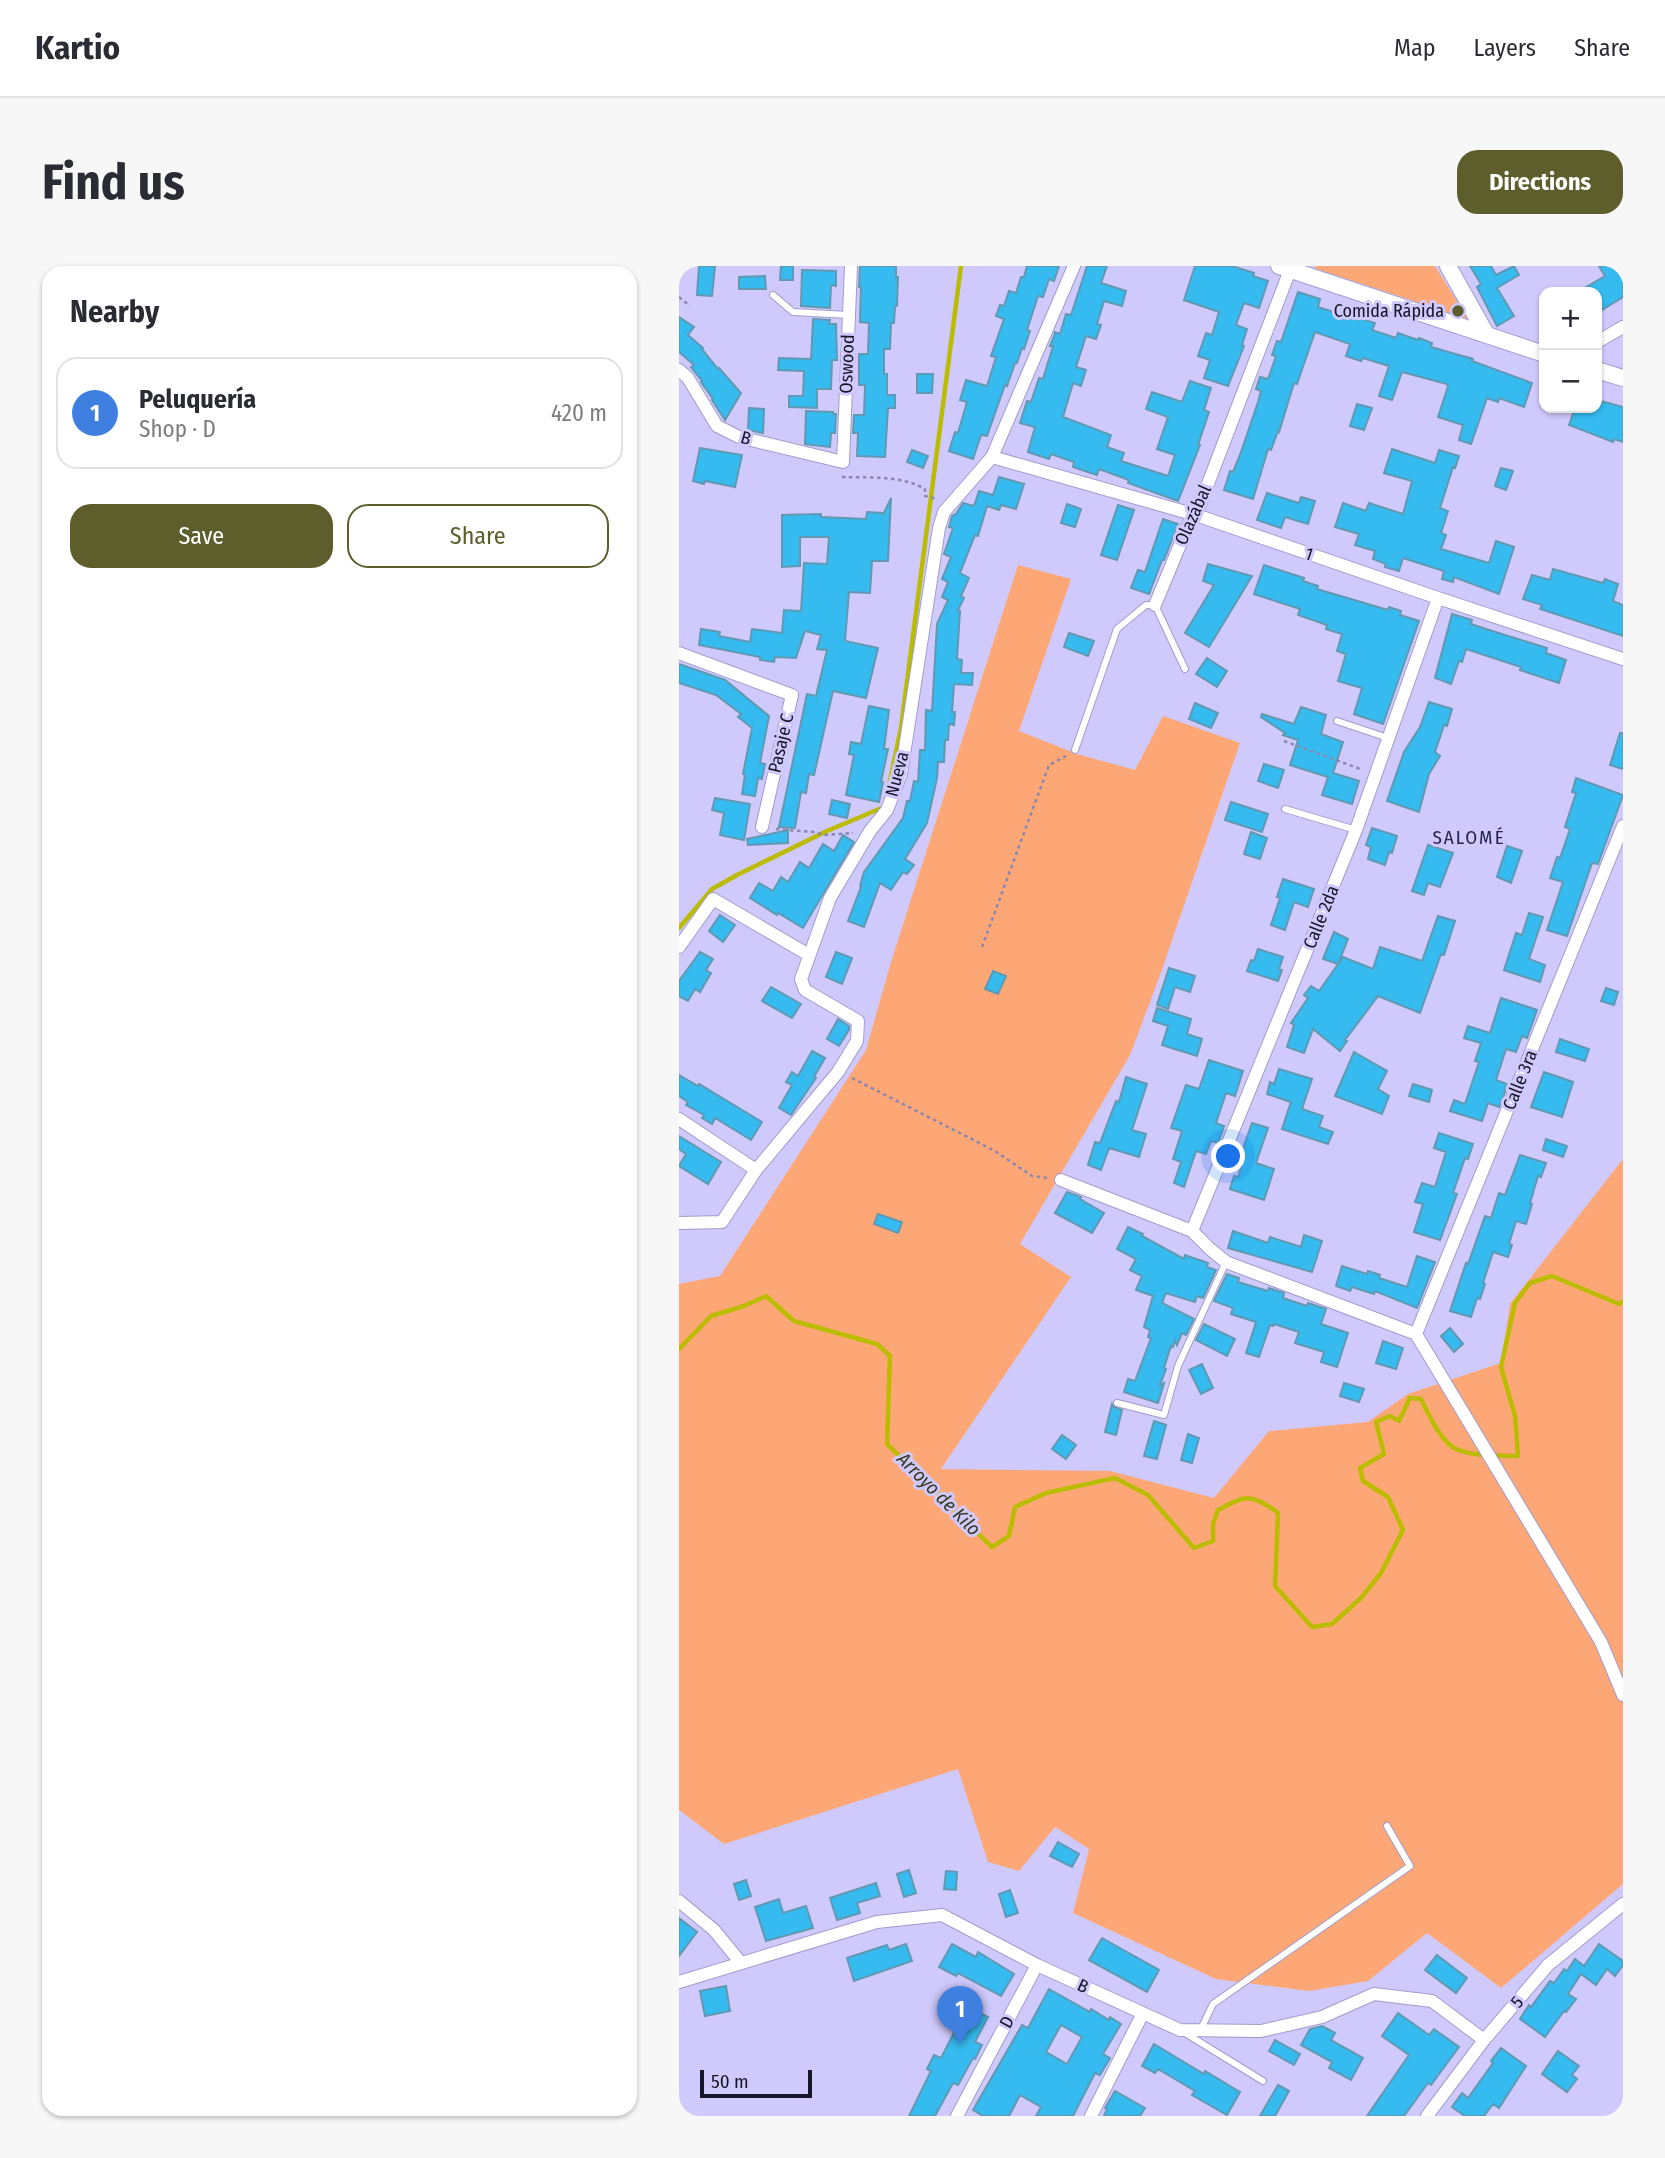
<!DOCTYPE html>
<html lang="en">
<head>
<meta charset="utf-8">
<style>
  body { margin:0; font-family:"Fira Sans Condensed",sans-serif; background:#f7f7f7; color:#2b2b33 }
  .controls { position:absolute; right:21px; top:21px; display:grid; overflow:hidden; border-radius:14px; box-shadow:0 2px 5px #0004 }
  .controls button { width:63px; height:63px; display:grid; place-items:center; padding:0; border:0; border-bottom:2px solid #e1e1e2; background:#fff; color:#2b2b33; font:35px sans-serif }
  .scale { position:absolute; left:21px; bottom:18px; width:112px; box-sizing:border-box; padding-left:7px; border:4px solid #181527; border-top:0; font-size:19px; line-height:24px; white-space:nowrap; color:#181527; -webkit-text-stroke:5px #cfc9fc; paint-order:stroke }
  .you { position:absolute; left:550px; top:891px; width:24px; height:24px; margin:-18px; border:5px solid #fff; border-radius:50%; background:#1a73e8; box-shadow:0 0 0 10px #1a73e833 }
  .badge { display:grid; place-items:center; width:46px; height:46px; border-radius:50%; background:#5d5e2b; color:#fff; font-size:23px; font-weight:700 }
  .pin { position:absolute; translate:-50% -58px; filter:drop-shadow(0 2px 4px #0008) }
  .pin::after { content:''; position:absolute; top:37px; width:24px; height:21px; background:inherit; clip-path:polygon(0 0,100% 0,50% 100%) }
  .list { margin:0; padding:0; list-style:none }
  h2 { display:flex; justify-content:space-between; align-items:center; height:91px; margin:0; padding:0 28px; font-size:30px }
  h2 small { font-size:23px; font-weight:400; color:#7c7c81 }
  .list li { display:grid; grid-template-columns:46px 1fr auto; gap:21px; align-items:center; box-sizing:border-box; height:112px; margin:0 14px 14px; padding:0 14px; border:2px solid #e1e1e2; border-radius:21px }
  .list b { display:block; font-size:26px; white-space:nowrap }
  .list p { margin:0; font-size:23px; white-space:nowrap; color:#7c7c81 }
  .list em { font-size:23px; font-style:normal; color:#7c7c81 }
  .actions { display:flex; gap:14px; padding:21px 28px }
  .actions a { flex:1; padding:16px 0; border:2px solid #5d5e2b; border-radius:21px; text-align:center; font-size:24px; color:#5d5e2b }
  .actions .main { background:#5d5e2b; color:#fff }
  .map { position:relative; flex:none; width:944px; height:1850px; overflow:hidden; border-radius:21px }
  header { display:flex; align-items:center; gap:42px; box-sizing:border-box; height:98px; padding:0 35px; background:#fff; border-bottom:2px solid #e1e1e2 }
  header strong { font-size:33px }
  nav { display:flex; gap:38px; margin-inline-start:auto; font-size:24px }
  .intro { display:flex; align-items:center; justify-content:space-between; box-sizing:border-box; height:168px; padding:0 42px }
  h1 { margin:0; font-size:49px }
  .button { padding:18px 32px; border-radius:21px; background:#5d5e2b; color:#fff; font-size:24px; font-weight:700 }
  main { display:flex; gap:42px; padding:0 42px }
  aside { flex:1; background:#fff; border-radius:21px; box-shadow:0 2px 5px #0004 }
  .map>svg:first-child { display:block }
  .green { fill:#fea776 }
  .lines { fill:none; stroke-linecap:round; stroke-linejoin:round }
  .stream { stroke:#bb0; stroke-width:4.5 }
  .building { fill:#35bbf0; stroke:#6198b2; stroke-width:2; fill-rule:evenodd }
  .lane-casing { stroke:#a19ccc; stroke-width:8 }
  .street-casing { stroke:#a19ccc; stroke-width:14 }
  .secondary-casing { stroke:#a19ccc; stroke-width:18 }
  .path { stroke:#8c87ae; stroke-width:2.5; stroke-dasharray:3.5 3.5; stroke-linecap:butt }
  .lane { stroke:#fff; stroke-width:6 }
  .street { stroke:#fff; stroke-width:12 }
  .secondary { stroke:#fff; stroke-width:16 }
  .poi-dot { fill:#5d5e2b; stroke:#cfc9fc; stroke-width:2.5 }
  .labels { text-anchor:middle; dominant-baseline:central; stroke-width:6; stroke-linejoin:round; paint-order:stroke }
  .poi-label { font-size:18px; fill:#181527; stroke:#cfc9fc; text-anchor:end }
  .street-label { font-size:18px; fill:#181527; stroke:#cfc9fc }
  .neighbourhood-label { font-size:19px; letter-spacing:2px; fill:#292249; stroke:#cfc9fc }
  .water-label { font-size:19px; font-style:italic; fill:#37381f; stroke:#cfc9fc }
</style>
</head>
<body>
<header>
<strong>Kartio</strong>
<nav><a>Map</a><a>Layers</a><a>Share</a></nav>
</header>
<div class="intro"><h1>Find us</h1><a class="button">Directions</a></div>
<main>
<aside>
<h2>Nearby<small></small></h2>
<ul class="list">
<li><span class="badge" style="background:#3f7fe0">1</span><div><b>Peluquería</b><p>Shop · D</p></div><em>420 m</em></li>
</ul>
<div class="actions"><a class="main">Save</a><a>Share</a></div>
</aside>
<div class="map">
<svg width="944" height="1850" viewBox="0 0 944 1850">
  <rect width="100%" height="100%" fill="#cfc9fc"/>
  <path class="green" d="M638 0H756L789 53 635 2Z
    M339 299 392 313 340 465 398 488 456 504 484 450 561 477 480 712 451 789 341 978 392 1011 262 1203 431 1205 535 1232 590 1165 689 1156 729 1128 822 1097 831 1038 944 893V1618L822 1722 748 1667 689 1715 630 1725 537 1713 394 1647 410 1583 376 1561 340 1605 309 1596 279 1503 45 1578 0 1544V1018L41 1010 187 784 212 696Z"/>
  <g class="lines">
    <path class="stream" d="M208 529 222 462 282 0
      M0 662 33 623 58 609 148 565 205 541
      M0 1083 32 1050 65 1040 87 1030 115 1055 198 1078 211 1090 208 1178 313 1281 330 1270 336 1241 367 1227 436 1212 469 1229 515 1282 534 1275V1258L539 1244C567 1229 572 1227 599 1247L596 1320 633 1361 653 1358 682 1332 702 1307 724 1264 709 1231 684 1215 681 1202 705 1188 697 1156 711 1150 720 1155 731 1132 742 1133C748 1146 763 1177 777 1183 796 1191 819 1189 839 1190L836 1150 822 1101 836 1037 851 1017 873 1010 940 1038 944 1036"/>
  </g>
  <path class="building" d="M20 0H36L33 30 18 29Z
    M102 0H114V14H101Z
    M181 0H217V11H219L218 40H216L215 57H212L211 83H205V108H208V129H216V142H209L206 191 178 190 179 167H174L175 149H185L186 119H180V88H189L190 57 181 56 182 21H180Z
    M348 0H380L375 15 370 13 364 31 359 30 348 64 351 65 345 83 343 82 338 97H336L328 120 326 119 308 170 302 169 294 193 270 185 276 166 279 167 288 136 281 134 287 114 308 120 317 91 312 90 325 53 317 50 321 39 325 40 330 25 337 27 342 11H345Z
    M408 0H428L422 17 447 25 443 40 425 35 418 58 422 59 417 73 407 70 397 101 407 104 402 120 394 117 384 151 432 169 428 181 445 187 442 195 489 210 496 189 478 183 489 151 467 143 473 126 503 136 511 115 532 122 525 144 530 146 519 179H521L499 235 449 217 450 214 420 203 418 209 394 201 395 196 372 188 370 193 349 186 356 161 341 157 348 135 352 136 360 112 364 113 374 80H371L375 70 376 66 381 68 387 48 392 49Z
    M516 0H553L575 7 574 10 589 15 580 42 565 37 557 59 568 63 563 79 565 80 549 120 525 112 531 94 519 90 527 67 533 69 540 46 505 34Z
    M791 0H812L817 9 835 0 840 9 818 22 835 50 818 60 798 21 802 18Z
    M920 0H940L944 7V31L918 47V26H899L926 10Z
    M123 4 157 5V20L152 19 151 42 122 40Z
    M86 10 87 23H60V11Z
    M619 26 641 33 639 41 680 54V52L696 57 693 64 717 72 719 67 739 74 740 72 753 77 752 81 794 93 793 95 853 117 845 141 820 132 819 136 808 132 792 178 780 174 784 159 759 151 769 120 768 118 723 106 713 134 700 130 710 100 684 92 682 95 667 90 671 78 636 66 618 118 615 117 600 166 599 165 592 184 589 183 574 233 545 224 551 205 554 206 561 189 579 136 582 125 577 123 581 111 589 113 597 90 593 89 598 75 602 76Z
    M0 51 15 61 9 69 24 82 23 83 39 103 40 102 62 127 46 154 33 134 34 133 22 116 23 115 12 101 15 99 0 86Z
    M134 53 151 54 150 58H157L158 94H153L152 123H138V142L110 141V130H124L125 105 99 104 100 92 132 93Z
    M238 108H254L253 127H238Z
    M918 134 944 141V176L935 173 934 176 890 159 896 142H918Z
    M678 138 693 142 685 164 671 160Z
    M70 142 85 143 84 167 69 164Z
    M127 145 154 146V148H157L156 167H152L151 181 126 178Z
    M21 182 63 189 56 221 26 215 25 218 14 215Z
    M713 183 756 197 760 184 780 190 776 202 774 201 761 242 769 245 762 267 767 269 762 283 810 297 817 275 835 281 820 328 775 311 774 316 763 313 765 305 724 292 720 305 706 301 707 298 694 293 696 285 676 279 680 268 656 261 664 237 687 245 690 237 724 248 733 215 705 207Z
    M233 184 249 190 244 202 228 196Z
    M822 202 834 205 827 224 816 220Z
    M320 211 345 218 337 243 322 239 320 244 308 240 299 270 296 269 281 307 290 312 282 330 285 332 279 344 281 345 278 393 283 394 282 407H294L293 419 275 418 273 446H276L275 459 270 458 269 474H266L265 496H259L258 512 248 557 226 593 235 599 228 608 224 606 212 624 201 617 185 661 169 655 182 621 181 620 185 606 224 552 228 535H231L235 515 239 516 241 484H246L247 444 253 445 258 358 269 334 263 331 269 316 263 313 272 291 265 288 274 262 270 261 273 250 277 248 284 237 295 240 300 225 314 229Z
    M588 227 620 237 622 231 636 235 629 258 606 251 602 262 578 254Z
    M212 232 209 295H193L191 327 170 326 166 375 199 382 187 432 154 425 135 509 130 508 127 527 122 526 116 562 100 561 128 428 137 430 148 384 138 383 142 369 126 365 117 392 96 391 95 396 81 394V391L20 379 22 363 41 366 40 370 71 376 73 363 103 367 105 344 122 345 125 297 148 298 150 271H121V300L103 301V249L142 248V251L187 253 188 246 204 247V249Z
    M388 238 402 243 396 261 382 257Z
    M439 239 455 244 438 294 422 289Z
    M484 253 499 258 485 294H483L470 328 452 322 459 304 466 306Z
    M529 298 573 310 530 381 506 367 535 319 524 315Z
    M585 299 625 312 624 315 639 320 638 323 709 344 710 341 722 345 721 349 740 355 704 458 675 448 683 422 659 415 667 388 658 385 663 368 647 363 648 359 619 349 621 343 575 328Z
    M874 303 924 317 926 313 939 318 934 335 944 339V370L861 343 863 339 844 333 853 309 871 314Z
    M773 348 793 354 792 358 807 363 868 382 867 387 887 394 880 417 841 404 842 401 787 383 783 396 780 395 772 418 756 412Z
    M390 367 415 375 409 390 385 381Z
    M528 392 548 405 538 421 517 408Z
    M0 398 46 414 90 450 81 497 86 498 83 513 79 512 76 530 63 528 66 509 64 508 73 462 59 451 62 448 37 429 0 417Z
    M750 436 773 443 768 460 765 459 756 486 761 490 750 508 740 546 708 535 725 486 741 461Z
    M516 437 539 447 532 462 510 453Z
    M190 440 210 444 205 483H209L202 516H204L200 536 167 529 175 489 170 488 172 476 182 478Z
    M622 441 647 449 642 468 664 476 654 507 680 515 673 538 643 529 649 511 611 499 619 474 604 469 606 467 582 451 583 448 615 458Z
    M941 467H944V503L931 499Z
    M585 498 605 504 599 522 579 515Z
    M897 512 944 529 919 598 913 597 888 670 868 664 884 616 871 612 878 591 881 592 891 563 886 561 897 527 893 526Z
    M36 532 71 538 65 574 41 569 45 547 33 544Z
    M153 534 171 538 168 552 150 548Z
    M552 536 589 548 583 566 546 554Z
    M693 562 718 570 713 587 710 586 706 599 689 593 692 581 687 579Z
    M109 564V577L69 579 68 573Z
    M572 566 588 572 581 593 565 588Z
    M164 569 175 576 124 662 99 647 98 649 71 632 80 617 94 625 102 611 109 616 121 596 130 602 144 578 155 585Z
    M749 579 774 587 761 621 749 617 745 629 733 625Z
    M828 580 843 585 832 617 818 611Z
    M604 613 635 623 629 641 615 636 606 664 592 659 601 632 598 631Z
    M850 647 864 651 850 693 866 699 861 716 825 704 837 667 843 669Z
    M41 649 56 659 44 676 30 665Z
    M759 650 776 655 765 689 762 688 741 747 699 730 666 774 668 775 661 785 634 763 625 787 608 781 615 759 612 757 629 732 625 729 632 720 640 725 664 691 694 703 701 681 743 695Z
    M655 666 669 673 659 698 644 693Z
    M579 683 604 691 600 703 603 704 599 715 568 705 572 694 575 695Z
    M21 686 34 693 27 704 32 707 21 726 16 723 9 735 0 730V715Z
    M157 686 173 692 163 718 147 711Z
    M490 702 516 710 511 726 496 721 489 743 478 739Z
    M314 705 327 710 319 728 306 723Z
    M92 721 122 738 113 752 83 735Z
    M927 722 939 726 935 739 922 735Z
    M822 732 858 744 848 772 843 770 837 786 827 783 817 814 828 818 824 832 820 841 809 837 803 855 771 845 775 834 786 838 800 796 796 795 802 777 785 772 789 760 811 767Z
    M478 742 512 753 508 768 523 773 518 790 483 779 489 760 474 755Z
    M159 753 170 760V764L160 780 148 773Z
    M881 773 910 783 906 795 877 786Z
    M133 785 146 792 135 811 137 812 112 849 100 842 113 819 107 816 113 806 119 810Z
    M675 786 708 805 699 823 710 830 703 848 656 830Z
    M530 794 564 805 556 830 547 827 537 857 545 860 539 877 532 875 527 888 517 885 505 921 495 917 502 896 494 893 503 865 492 862 507 819 520 823Z
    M600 803 633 813 623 843 644 850 640 861 654 866 649 878 603 863 612 836 588 828 591 816 595 818Z
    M865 806 894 816 883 851 852 841Z
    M0 809 19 820 20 818 83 856 72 874 36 852 33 858 23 852 25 849 7 839 9 836 0 830Z
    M447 811 468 818 453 864 467 868 460 891 430 882 422 904 409 899 416 876 421 877 437 835 440 836Z
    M734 818 753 824 750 836 730 830Z
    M573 857 589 862 577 897 595 903 585 934 551 923 555 910 559 911 566 889 562 888Z
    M760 867 794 878 789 893 786 892 774 927 778 928 761 974 735 966 744 938 736 936 743 917 756 921 767 886 755 882Z
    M0 870 42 896 29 918 0 900 7 888 0 883Z
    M867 873 888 880 884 891 864 884Z
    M841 889 867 897 862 911 859 910 851 937 853 938 847 958 837 955 830 978 833 979 829 991 814 986 804 1017 806 1018 801 1033 798 1032 792 1051 771 1045 787 997 789 998 806 950 812 952 820 927 826 929Z
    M388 926 402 931 401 933 425 947 413 967 376 947Z
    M199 948 223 956 219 967 195 958Z
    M449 961 464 968 463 970 505 993 506 989 529 997 528 1001 537 1004 524 1032 518 1030 516 1036 487 1027 483 1037 515 1053 507 1069 503 1067 498 1079 496 1074 494 1081 492 1080 485 1102 487 1103 481 1119 485 1117 479 1137 445 1126 449 1113 456 1115 472 1072 469 1071 471 1064 465 1061 474 1030 457 1024 463 1010 451 1004 457 993 438 983Z
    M554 965 589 977 591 971 622 981 625 969 643 975 633 1006 549 982Z
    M738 990 756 996 738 1042 696 1025 695 1028 673 1021 671 1025 657 1020 663 1000 688 1008 689 1005 701 1009 700 1012 728 1021Z
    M548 1008 560 1012 559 1016 589 1025 590 1022 605 1027 604 1032 628 1040 629 1037 647 1043 642 1058 669 1067 658 1101 642 1096 645 1086 616 1077 620 1066 595 1058 594 1060 591 1059 580 1091 567 1087 577 1056 552 1048 554 1042 535 1035Z
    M525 1058 556 1073 548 1090 517 1074Z
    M771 1062 784 1078 775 1086 762 1070Z
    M704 1075 724 1082 717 1103 697 1097Z
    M523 1098 534 1122 522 1128 510 1104Z
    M665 1117 685 1123 680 1136 661 1130Z
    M433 1138 435 1141 443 1144 437 1169 426 1166Z
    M475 1155 487 1159 478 1193 465 1190Z
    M509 1168 520 1172 513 1197 502 1194Z
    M383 1169 397 1179 387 1193 373 1183Z
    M379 1576 400 1588 393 1601 371 1590Z
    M230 1604 237 1627 225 1631 218 1608Z
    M267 1605 278 1606 277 1624 265 1623Z
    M67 1614 72 1630 60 1634 55 1618Z
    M197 1617 201 1630 178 1637 181 1647 158 1654 151 1632Z
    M331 1624 339 1647 327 1651 320 1628Z
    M100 1633 104 1647 127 1640 134 1662 87 1675 76 1641Z
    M0 1652 18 1666 0 1690Z
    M423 1672 480 1704 468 1726 410 1694Z
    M227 1678 233 1695 175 1715 168 1692 208 1679 210 1684Z
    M273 1678 297 1691 299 1686 335 1708 322 1730 279 1707 277 1710 260 1701Z
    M920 1678 944 1695V1699L936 1710 928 1703 917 1719 902 1708 889 1728 897 1733 887 1746 885 1745 866 1771 841 1753 850 1739 852 1741 871 1715 875 1717 885 1703 888 1705 896 1693 905 1700Z
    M758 1689 788 1712 777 1727 746 1704Z
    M47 1720 51 1745 26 1750 21 1725Z
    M370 1723 411 1746 412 1743 430 1754 431 1751 442 1758 424 1788 431 1792 421 1809 416 1807 394 1850H357L362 1841 341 1829 330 1850H304L294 1844 343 1759 349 1762ZM382 1759 403 1771 388 1798 367 1786Z
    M285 1739 309 1751 296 1776 303 1779 296 1793 294 1792 279 1819 274 1817 256 1850H230L252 1805 248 1803 255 1789 262 1792 279 1759 276 1757Z
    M719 1747 750 1769 755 1763 780 1781 752 1819 749 1817 725 1850H688L730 1789 703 1770Z
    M643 1760 656 1767 652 1774 684 1792 672 1814 650 1802 653 1796 622 1779 631 1763Z
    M596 1774 621 1788 615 1799 590 1785Z
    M475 1778 525 1808 526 1805 561 1826 548 1849 513 1829 516 1825 479 1803 476 1807 463 1800Z
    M822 1782 847 1800 820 1842 814 1838 805 1850H786L773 1841 783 1827 789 1832 814 1797 812 1795Z
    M879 1785 900 1800 893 1809 898 1813 888 1826 863 1808Z
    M599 1819 610 1825 596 1850H581Z
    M436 1825 466 1842 461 1850H425L428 1843 426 1842Z"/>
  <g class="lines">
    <g class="lane-casing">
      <path id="lane" d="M94 29 114 46 170 49
        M658 455 709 472
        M396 484 438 363 467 339H476L506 403
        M606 543 677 564
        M438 1137 485 1149 499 1100 547 996
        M522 1763 534 1738 731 1600 708 1560
        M506 1767 584 1815"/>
    </g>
    <g class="street-casing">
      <path id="street" d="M918 76 944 61
        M0 104 9 112 38 160 60 171 164 196 172 0
        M313 191 517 249 759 332 944 393
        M476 339 510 257 517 249 611 4 618 0
        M0 387 113 429 83 561
        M0 681 34 633 130 689
        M0 853 77 904
        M382 914 513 965 531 983 547 996 737 1068 922 1376 944 1429
        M0 957 43 956 77 904 159 806 178 775 179 755 126 724 122 713 151 632 191 565 208 544 222 508 260 262 265 246 313 191 395 0
        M513 965 677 564 759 332
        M737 1068 944 560
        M0 1635 35 1664 62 1697
        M0 1716 198 1656 263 1649 358 1699 501 1764 582 1765 643 1751 695 1728 753 1735 805 1774
        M278 1850 358 1699
        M412 1850 464 1747
        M748 1850 805 1774 869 1699 944 1638"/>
    </g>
    <g class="secondary-casing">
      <path id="secondary" d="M600 0 865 88
        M769 0 807 68
        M918 104 944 112"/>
    </g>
    <path class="path" d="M0 31 11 40
      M163 211C190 212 222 209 246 223V230L259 233
      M605 475 684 504
      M97 563 134 566 146 569 174 567
      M303 681 370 499 387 490
      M173 812 316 885 353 910 368 912"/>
    <use href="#lane" class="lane"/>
    <use href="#street" class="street"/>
    <use href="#secondary" class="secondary"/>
  </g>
  <circle class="poi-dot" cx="779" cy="45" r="7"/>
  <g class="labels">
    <g class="poi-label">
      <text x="765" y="45">Comida Rápida</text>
    </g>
    <g class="street-label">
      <text transform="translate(168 98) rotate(-88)">Oswood</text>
      <text transform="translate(67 172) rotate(16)">B</text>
      <text transform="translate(514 249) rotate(-66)">Olazábal</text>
      <text transform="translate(630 288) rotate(19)">1</text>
      <text transform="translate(102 477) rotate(-77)">Pasaje C</text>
      <text transform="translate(218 508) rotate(-75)">Nueva</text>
      <text transform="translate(642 651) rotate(-68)">Calle 2da</text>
      <text transform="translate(841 814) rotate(-68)">Calle 3ra</text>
      <text transform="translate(404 1720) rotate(24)">B</text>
      <text transform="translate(838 1736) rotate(-50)">5</text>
      <text transform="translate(328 1756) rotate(-62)">D</text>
    </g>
    <g class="neighbourhood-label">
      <text x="790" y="571">SALOMÉ</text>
    </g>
    <g class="water-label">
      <text transform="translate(260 1228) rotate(45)">Arroyo de Kilo</text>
    </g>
  </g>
</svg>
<div class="controls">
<button>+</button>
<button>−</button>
</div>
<div class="scale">50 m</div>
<div class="you"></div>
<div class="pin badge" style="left:281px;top:1778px;background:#3f7fe0">1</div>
</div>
</main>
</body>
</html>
